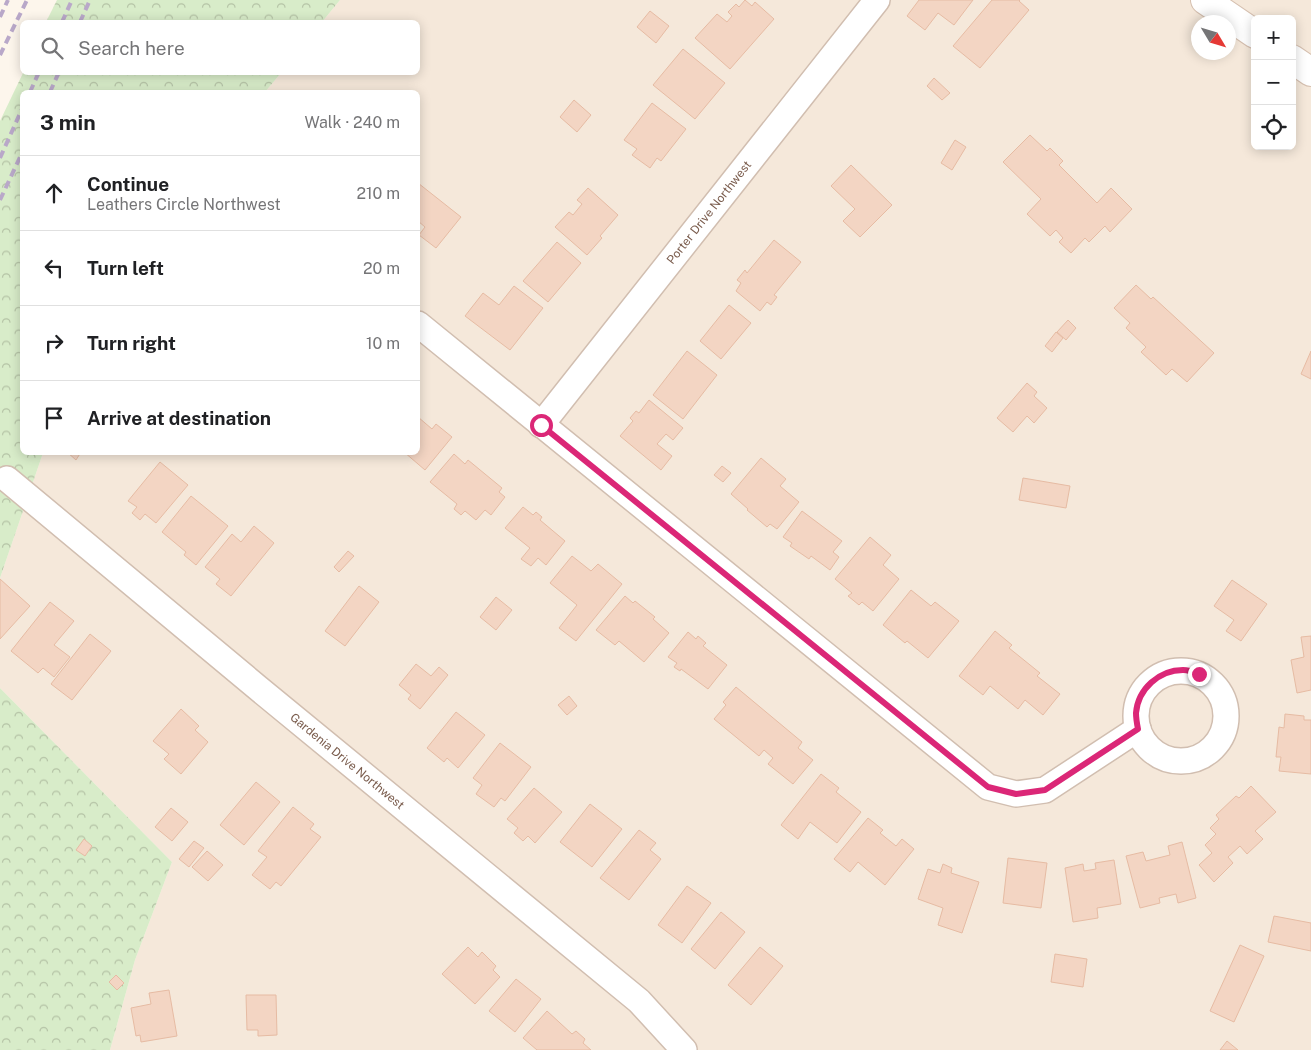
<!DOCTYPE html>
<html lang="en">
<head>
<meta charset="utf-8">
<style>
  body { margin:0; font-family:"Public Sans",sans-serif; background:#f2f2f2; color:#202124 }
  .controls { position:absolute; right:15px; top:15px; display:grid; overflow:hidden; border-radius:8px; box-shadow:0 2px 12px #0003 }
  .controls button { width:45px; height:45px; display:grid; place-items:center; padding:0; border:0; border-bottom:1px solid #e0e0e0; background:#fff; color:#202124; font:25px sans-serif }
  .compass { position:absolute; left:1191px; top:15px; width:45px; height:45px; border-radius:50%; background:#fff; box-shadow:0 2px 12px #0003; rotate:128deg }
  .stop { position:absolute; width:15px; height:15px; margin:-11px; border:4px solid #db2777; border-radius:50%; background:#fff }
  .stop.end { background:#db2777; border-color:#fff; box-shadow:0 1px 5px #0008 }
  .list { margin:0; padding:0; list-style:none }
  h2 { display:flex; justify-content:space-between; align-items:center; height:65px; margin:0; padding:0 20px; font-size:21px }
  h2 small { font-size:16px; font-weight:400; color:#757577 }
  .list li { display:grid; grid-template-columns:32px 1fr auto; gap:15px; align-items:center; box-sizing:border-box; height:75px; padding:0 20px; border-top:1px solid #e0e0e0 }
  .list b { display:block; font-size:19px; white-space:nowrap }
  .list p { margin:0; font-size:16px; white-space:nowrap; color:#757577 }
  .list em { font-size:16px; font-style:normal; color:#757577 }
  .icon { flex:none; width:28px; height:28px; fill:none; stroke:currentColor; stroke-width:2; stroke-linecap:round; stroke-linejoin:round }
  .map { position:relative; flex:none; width:1311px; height:1050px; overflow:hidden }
  .search { position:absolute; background:#fff; box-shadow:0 2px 12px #0003; left:20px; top:20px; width:400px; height:55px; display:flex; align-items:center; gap:12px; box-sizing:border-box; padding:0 18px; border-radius:8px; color:#757577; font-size:19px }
  .panel { position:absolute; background:#fff; box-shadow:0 2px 12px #0003; left:20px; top:90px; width:400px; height:365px; border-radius:8px }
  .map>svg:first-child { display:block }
  .residential { fill:#f5e8da; fill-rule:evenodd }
  .forest { fill:url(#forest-crowns) }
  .building { fill:#f3d5c3; stroke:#e6bba3 }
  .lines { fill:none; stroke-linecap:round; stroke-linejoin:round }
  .street-casing { stroke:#d1beb0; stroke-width:28 }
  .secondary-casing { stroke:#d6c0b0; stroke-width:30 }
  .street { stroke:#fff; stroke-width:25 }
  .secondary { stroke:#fff; stroke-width:28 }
  .rail { stroke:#b9a8c9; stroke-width:4; stroke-dasharray:8 5; stroke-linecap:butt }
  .route { stroke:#db2777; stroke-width:6 }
  .labels { text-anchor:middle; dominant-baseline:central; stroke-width:4; stroke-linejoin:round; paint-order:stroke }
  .street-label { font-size:12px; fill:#7a5c4d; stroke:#fffaf3 }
</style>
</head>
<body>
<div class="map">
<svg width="1311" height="1050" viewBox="0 0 1311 1050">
  <defs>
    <pattern id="forest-crowns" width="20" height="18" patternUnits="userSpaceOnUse" patternTransform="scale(1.25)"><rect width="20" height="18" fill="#d8ecc9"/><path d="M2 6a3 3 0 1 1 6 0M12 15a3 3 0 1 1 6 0" fill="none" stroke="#b4c2a5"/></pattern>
  </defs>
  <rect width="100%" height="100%" fill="#fdf6ec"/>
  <path class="residential" d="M340 0H1311V1050H110L135 960 172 862 0 688V578L43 453 418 452V92H265L281 73 418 72V22H322ZM1255 19H1292V146H1255ZM1198 22H1228V52H1198Z"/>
  <path class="forest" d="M57 0H340L322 22H46Z
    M23 73H281L265 92H22V452L43 453 0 578V121Z
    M0 688 172 862 135 960 110 1050H0Z"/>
  <path class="building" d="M745 0 752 6 755 2 774 19 730 69 695 38 717 14 727 22 732 16 728 12 736 4 739 7Z
    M919 0H973L954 25 938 13 925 30 907 16Z
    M992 0H1020L1019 1 1029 10 980 68 953 46Z
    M650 11 669 26 656 43 637 27Z
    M683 49 725 83 695 119 653 85Z
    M934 78 950 93 942 100 927 86Z
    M574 100 591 115 577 132 560 117Z
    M652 103 686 129 661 161 657 158 650 168 632 155 637 149 624 140Z
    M1030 135 1047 151 1050 148 1063 161 1059 165 1097 203 1111 188 1132 209 1110 232 1105 226 1089 242 1085 238 1071 253 1059 242 1063 238 1056 230 1050 236 1027 214 1041 199 1003 162Z
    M955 140 966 147 952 170 941 163Z
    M851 165 892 205 860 237 843 221 855 209 831 186Z
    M418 183 461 217 436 248 419 235 425 227 418 221Z
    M588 188 618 215 600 236 602 238 587 255 555 227 569 212 573 215 582 204 577 200Z
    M774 240 801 262 774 295 777 297 771 305 767 302 760 311 736 291 741 283 737 280 745 270 747 273Z
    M557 242 581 263 548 302 523 281Z
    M1136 285 1151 299 1153 297 1214 353 1187 382 1172 369 1166 375 1141 352 1146 347 1126 328 1130 323 1114 308Z
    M514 286 543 308 510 350 465 316 483 293 499 305Z
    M729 305 751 323 721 359 700 341Z
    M1068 320 1076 328 1066 340 1057 332Z
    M1056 332 1063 338 1052 352 1045 346Z
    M687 351 717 375 683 419 653 395Z
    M1311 351V379L1301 374Z
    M1027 383 1037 392 1034 396 1047 408 1034 423 1027 416 1013 432 997 418Z
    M649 400 683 428 673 440 666 434 657 444 672 456 661 470 620 436 633 421 630 418 636 411 639 413Z
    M418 417 432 429 436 424 452 437 425 470 404 452H418Z
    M67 452H81L76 460Z
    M454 454 465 464 468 460 502 488 499 492 505 497 491 515 485 510 476 520 465 511 461 515 454 509 457 504 430 482Z
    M761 458 786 479 780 486 799 502 777 529 770 524 767 527 747 510 748 509 731 494Z
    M160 462 188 485 156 523 145 514 140 520 132 513 137 507 128 501Z
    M722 466 731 473 723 482 714 475Z
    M1023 478 1070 486 1066 508 1019 500Z
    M191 496 228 526 196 565 184 555 186 552 162 532Z
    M523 507 533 515 536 512 542 517 540 520 565 541 546 565 538 558 531 566 521 559 530 548 505 528Z
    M802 511 842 541 833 552 839 557 830 570 811 556 809 559 790 546 792 543 783 537Z
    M254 526 274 543 231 596 216 584 220 579 205 567 232 534 241 542Z
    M870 537 891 555 883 565 899 579 873 611 862 602 859 605 848 596 852 593 835 579Z
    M348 551 354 556 339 572 334 567Z
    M572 556 591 571 598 564 622 584 576 641 559 628 577 605 550 583Z
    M0 579 30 606 0 639Z
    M1232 580 1267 604 1241 641 1226 631 1234 620 1214 606Z
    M359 586 379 602 345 646 325 631Z
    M911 590 931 606 935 602 959 621 928 658 907 641 905 643 883 625Z
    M625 596 633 603 635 601 655 617 653 619 669 633 644 662 619 641 615 645 596 630Z
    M496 597 512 610 496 630 480 617Z
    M50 602 74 621 54 645 70 657 54 677 43 668 38 673 11 651Z
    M995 631 1012 645 1009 648 1040 673 1037 676 1060 694 1043 715 1025 700 1018 709 990 686 983 695 959 676Z
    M688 632 696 639 698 636 706 643 703 646 727 665 708 689 681 669 680 671 674 667 677 663 668 657Z
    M90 634 111 651 72 700 51 684Z
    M1311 636V690L1297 693 1291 660 1304 657 1301 637Z
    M416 664 431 676 439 667 448 675 420 709 408 699 411 695 399 685Z
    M736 687 802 742 798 748 813 760 793 784 768 764 773 758 764 750 759 756 714 719 726 705 723 702Z
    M569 696 577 706 567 715 558 705Z
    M181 709 199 726 195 730 208 742 181 774 164 759 169 754 153 741Z
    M456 712 485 735 458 768 447 758 444 762 427 748Z
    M1285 714 1304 716V720H1311V774L1279 771 1281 757H1276L1279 727 1284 728Z
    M500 743 531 767 505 801 501 798 494 807 476 794 482 785 473 778Z
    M821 774 839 788 836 792 861 812 837 843 810 822 798 839 781 825Z
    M256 782 280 802 244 845 220 825Z
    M1251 786 1276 812 1255 831 1263 839 1247 854 1240 846 1228 857 1233 863 1214 882 1199 865 1212 853 1205 845 1216 834 1210 828 1219 819 1216 815 1236 796 1239 798Z
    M534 788 562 812 535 843 528 836 523 841 514 833 518 828 507 819Z
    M590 804 622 829 592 867 560 842Z
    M293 807 314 824 310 829 321 837 281 886 276 882 270 889 252 875 267 857 258 851Z
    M171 808 188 822 172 841 155 827Z
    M868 818 883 830 880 833 896 846 902 839 914 849 885 885 858 862 850 872 834 859Z
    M639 830 656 843 650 850 661 859 629 900 600 878Z
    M84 839 92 846 85 856 76 850Z
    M194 841 204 848 189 867 179 859Z
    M1182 842 1196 898 1178 903 1176 894 1159 898 1160 903 1140 908 1126 856 1143 852 1146 861 1170 855 1168 846Z
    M207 851 223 865 208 881 192 867Z
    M1008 858 1047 863 1041 908 1003 903Z
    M1114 860 1121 904 1097 908 1098 918 1073 922 1065 868 1083 864 1084 871 1096 869 1095 863Z
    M943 864 952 868 951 873 979 882 962 933 938 925 943 908 918 899 928 869 940 873Z
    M687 886 711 903 682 943 658 925Z
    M721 912 745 932 715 969 691 949Z
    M1274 916 1311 923V951L1268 942Z
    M1240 945 1264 956 1234 1022 1210 1011Z
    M468 947 478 957 482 952 496 966 493 970 500 977 475 1004 442 974Z
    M760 947 783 966 751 1005 728 985Z
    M1055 954 1087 959 1083 987 1051 982Z
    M116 975 124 983 117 990 109 982Z
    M516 979 541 999 515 1032 489 1011Z
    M169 990 177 1036 141 1042 140 1035 136 1036 131 1008 151 1004 149 993Z
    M246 995H276L277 1035 258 1036V1030H247Z
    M547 1011 572 1034 576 1031 585 1039 583 1043 591 1050H537L523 1038Z
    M1227 1041 1238 1050H1220Z"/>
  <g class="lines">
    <g class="street-casing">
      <g id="street">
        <path d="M418 324 988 787 1016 794 1045 790 1138 729"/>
        <path id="s1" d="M541 425 877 0"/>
        <path id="s2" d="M7 479 258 688 639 1001 684 1050"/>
        <circle cx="1181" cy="716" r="45"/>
      </g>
    </g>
    <g class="secondary-casing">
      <path id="secondary" d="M1205 0 1255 34
        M1292 59 1311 72"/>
    </g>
    <use href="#street" class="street"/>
    <use href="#secondary" class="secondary"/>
    <path class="rail" d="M0 17 8 0
      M62 22 72 0
      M80 22 90 0
      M0 55 27 0
      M30 92 39 72
      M50 92 59 72
      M0 158 22 109
      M0 200 22 153"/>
  </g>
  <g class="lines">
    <path class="route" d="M541 425 988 787 1016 794 1045 790 1138 729C1137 724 1136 718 1136 713 1138 689 1159 670 1183 670 1188 670 1194 672 1199 674"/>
  </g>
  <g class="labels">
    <g class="street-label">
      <text stroke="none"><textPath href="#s1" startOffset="271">Porter Drive Northwest</textPath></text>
      <text stroke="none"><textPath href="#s2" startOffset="442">Gardenia Drive Northwest</textPath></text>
    </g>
  </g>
</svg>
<div class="controls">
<button>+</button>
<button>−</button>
<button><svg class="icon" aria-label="locate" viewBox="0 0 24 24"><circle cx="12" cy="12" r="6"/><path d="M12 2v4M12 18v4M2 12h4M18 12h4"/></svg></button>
</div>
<svg class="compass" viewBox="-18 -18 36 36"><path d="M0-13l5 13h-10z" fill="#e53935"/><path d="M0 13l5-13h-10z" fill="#757577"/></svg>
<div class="stop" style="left:541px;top:425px"></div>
<div class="stop end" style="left:1199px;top:674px"></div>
<div class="search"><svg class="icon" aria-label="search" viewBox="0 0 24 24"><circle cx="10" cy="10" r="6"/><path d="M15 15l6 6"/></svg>Search here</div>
<section class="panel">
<h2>3 min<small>Walk · 240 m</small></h2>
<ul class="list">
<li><svg class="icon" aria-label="ahead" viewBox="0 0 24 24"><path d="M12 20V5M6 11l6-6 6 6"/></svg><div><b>Continue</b><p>Leathers Circle Northwest</p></div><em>210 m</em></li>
<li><svg class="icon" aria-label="left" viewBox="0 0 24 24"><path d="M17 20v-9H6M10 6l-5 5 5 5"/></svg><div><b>Turn left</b></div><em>20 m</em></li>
<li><svg class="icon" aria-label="right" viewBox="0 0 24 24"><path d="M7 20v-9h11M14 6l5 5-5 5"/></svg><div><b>Turn right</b></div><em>10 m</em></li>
<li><svg class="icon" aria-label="arrive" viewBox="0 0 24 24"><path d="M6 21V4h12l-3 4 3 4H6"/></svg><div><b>Arrive at destination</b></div></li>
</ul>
</section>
</div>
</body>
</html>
